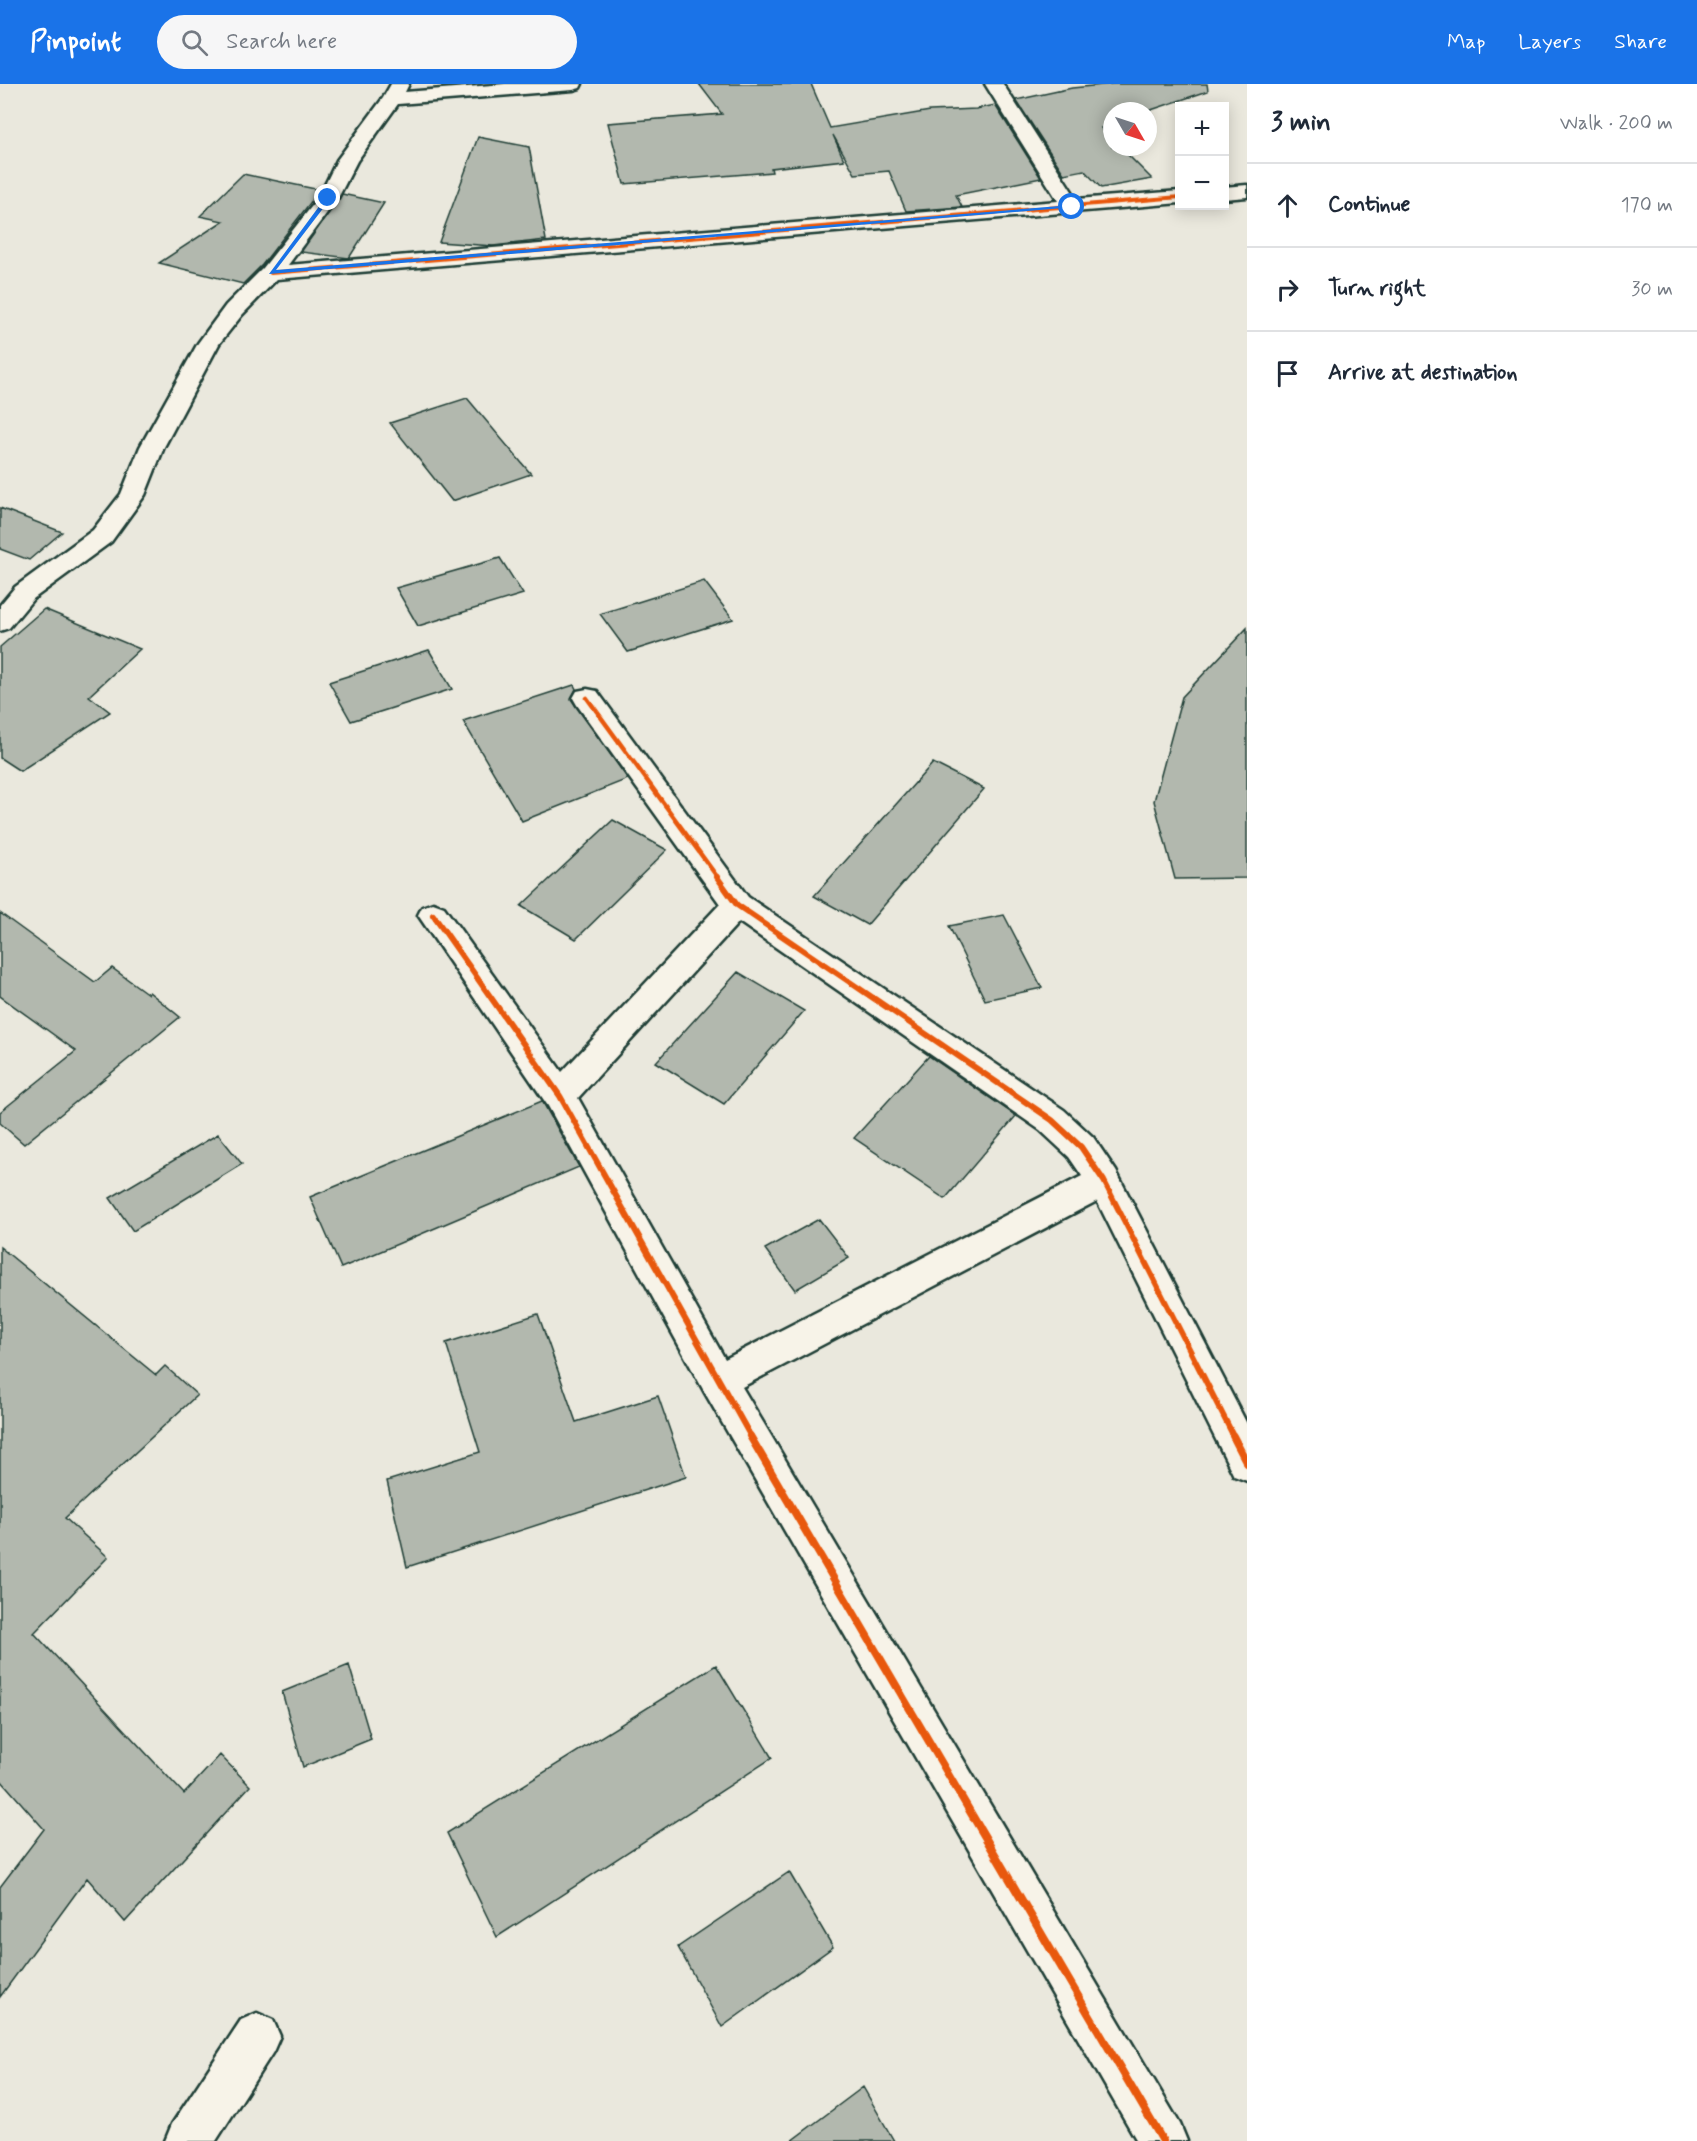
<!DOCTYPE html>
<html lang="en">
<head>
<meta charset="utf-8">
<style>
  body { margin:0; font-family:Mynerve,sans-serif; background:#f6f6f7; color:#1f2937 }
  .controls { position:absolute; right:18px; top:18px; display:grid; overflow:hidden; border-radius:0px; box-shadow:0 3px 15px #0003 }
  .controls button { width:54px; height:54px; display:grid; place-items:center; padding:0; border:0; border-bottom:2px solid #e0e1e3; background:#fff; color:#1f2937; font:30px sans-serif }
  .compass { position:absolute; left:1103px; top:18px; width:54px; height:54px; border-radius:50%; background:#fff; box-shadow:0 3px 15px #0003; rotate:129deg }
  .stop { position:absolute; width:18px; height:18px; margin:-14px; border:4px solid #1a73e8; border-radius:50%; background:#fff }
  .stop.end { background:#1a73e8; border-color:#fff; box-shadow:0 2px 6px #0008 }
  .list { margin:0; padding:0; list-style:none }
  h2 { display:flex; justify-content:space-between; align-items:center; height:78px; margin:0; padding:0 24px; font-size:26px }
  h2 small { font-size:20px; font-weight:400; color:#747a83 }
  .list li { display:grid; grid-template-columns:39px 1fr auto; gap:18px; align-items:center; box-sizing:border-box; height:84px; padding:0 24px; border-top:2px solid #e0e1e3 }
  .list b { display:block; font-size:22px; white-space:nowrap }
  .list em { font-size:20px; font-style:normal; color:#747a83 }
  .icon { flex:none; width:33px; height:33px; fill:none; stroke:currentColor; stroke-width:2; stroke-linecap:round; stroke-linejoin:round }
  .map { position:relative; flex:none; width:1247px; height:2057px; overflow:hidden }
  header { display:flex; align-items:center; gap:36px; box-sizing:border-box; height:84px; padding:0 30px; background:#1a73e8; color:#fff }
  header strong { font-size:28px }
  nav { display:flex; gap:33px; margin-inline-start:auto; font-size:21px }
  .search { width:420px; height:54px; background:#f6f6f7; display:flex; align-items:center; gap:15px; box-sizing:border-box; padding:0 21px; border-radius:33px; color:#747a83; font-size:22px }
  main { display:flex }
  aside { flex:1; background:#fff }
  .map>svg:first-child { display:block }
  .building { fill:#b2b8ae; stroke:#1f3d34; stroke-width:1.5 }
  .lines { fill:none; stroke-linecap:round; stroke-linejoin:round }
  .minor-casing { stroke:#1f3d34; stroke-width:5 }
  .minor { fill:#f7f3e8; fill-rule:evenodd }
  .cycleway-far3-casing { stroke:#f7f3e8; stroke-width:6 }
  .cycleway-far2-casing { stroke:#f7f3e8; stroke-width:8 }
  .cycleway-far1-casing { stroke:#f7f3e8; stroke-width:10 }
  .cycleway-casing { stroke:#f7f3e8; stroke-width:11 }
  .cycleway-far3 { stroke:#e8590c; stroke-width:4 }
  .cycleway-far2 { stroke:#e8590c; stroke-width:4.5 }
  .cycleway-far1 { stroke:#e8590c; stroke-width:6 }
  .cycleway { stroke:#e8590c; stroke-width:8 }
  .route { fill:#1a73e8 }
</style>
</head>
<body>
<header>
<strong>Pinpoint</strong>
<div class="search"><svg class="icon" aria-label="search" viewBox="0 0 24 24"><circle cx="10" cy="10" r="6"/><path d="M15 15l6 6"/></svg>Search here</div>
<nav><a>Map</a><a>Layers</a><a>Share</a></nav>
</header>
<main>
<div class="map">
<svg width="1247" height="2057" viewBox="0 0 1247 2057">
  <rect width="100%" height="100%" fill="#eae8dd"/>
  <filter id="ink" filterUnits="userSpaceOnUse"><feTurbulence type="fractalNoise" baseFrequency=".0167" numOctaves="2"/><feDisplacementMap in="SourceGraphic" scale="12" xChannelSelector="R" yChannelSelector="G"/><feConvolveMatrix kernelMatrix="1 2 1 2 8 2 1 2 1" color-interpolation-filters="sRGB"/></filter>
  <g filter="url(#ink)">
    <path class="building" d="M699 0H811L830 44 930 27 976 25 995 21 1041 94 956 111 962 123 906 127 889 87 855 90 833 51 844 76 771 84 772 88 624 100 608 39 722 30Z
      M1113 0H1207L1208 7 1148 27H1112V40L1101 44 1112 55V63H1120L1152 95 1101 104 1084 86 1064 90 1016 16 1072 4Z
      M478 53 529 63 546 156 493 162 439 158Z
      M243 90 320 106 262 181 243 200 159 179 223 137 200 132Z
      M342 110 384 119 349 174 301 168Z
      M467 314 531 390 452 417 390 339Z
      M0 424 62 448 29 476 0 465Z
      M500 474 523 510 418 542 396 504Z
      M704 497 733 535 628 568 600 530Z
      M44 525 140 565 89 612 110 628 20 687 0 674V563Z
      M1247 544V794L1175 795 1154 717 1182 613Z
      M429 566 452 605 351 637 329 598Z
      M574 601 576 605 571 615 628 695 522 737 463 637Z
      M933 679 984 705 867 841 814 812Z
      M613 736 667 766 576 855 521 822Z
      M0 829 95 898 112 884 148 910 149 908 180 933 24 1060 0 1039V1028L76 967 0 912Z
      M1004 831 1042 904 985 916 949 842Z
      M738 888 804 927 724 1020 656 978Z
      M929 972 1016 1032 945 1115 854 1054Z
      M542 1017 579 1083 341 1184 310 1113Z
      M218 1050 242 1080 133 1147 110 1114Z
      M819 1135 849 1174 795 1206 765 1165Z
      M0 1163 156 1291 165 1282 197 1311 65 1434 108 1473 34 1549 184 1710 220 1671 250 1702 125 1838 87 1794 0 1913V1803L44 1745 0 1695Z
      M538 1230 576 1338 658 1312 686 1393 407 1483 387 1397 480 1368 446 1259Z
      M349 1581 371 1655 303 1683 282 1608Z
      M716 1581 772 1674 497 1853 447 1749Z
      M789 1788 833 1863 722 1943 678 1863Z
      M863 2003 894 2057H791Z"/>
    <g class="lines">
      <g class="minor-casing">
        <path id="minor" d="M391 0H409L405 8 505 0H582L580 4 573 6 398 20 357 77 338 114 288 181 1058 117 985 0H1003L1077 115 1180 107V119L277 195 242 231 219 260 164 363 145 411 111 458 33 515 9 544 0 547V521L15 503 93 446 121 410 140 363 198 259 226 221 263 184 319 113 337 76 383 14Z
          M1247 101V113L1224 115V103Z
          M587 605 597 607 748 813 1064 1026 1093 1053 1116 1087 1247 1340V1397L1234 1392 1097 1117 742 1303 1180 2040 1187 2057H1137L705 1309 548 1022 418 831 422 823 433 819 444 823 562 988 720 820 577 621 573 614 577 607ZM739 838 1040 1046 1069 1073 1082 1092 725 1275 578 1014Z
          M257 1929 273 1936 280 1952 273 1968 216 2057H165L172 2040 241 1936Z"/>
      </g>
      <use href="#minor" class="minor"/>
      <g class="cycleway-far3-casing">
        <path id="cycleway-far3" d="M271 189 1180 113"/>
      </g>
      <g class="cycleway-far2-casing">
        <path id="cycleway-far2" d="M587 614 718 794"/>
      </g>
      <g class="cycleway-far1-casing">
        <path id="cycleway-far1" d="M717 793 737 821 1052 1036 1081 1063 1104 1097 1234 1353
          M433 831 560 1012 751 1353"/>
      </g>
      <g class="cycleway-casing">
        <path id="cycleway" d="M750 1352 1163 2057
          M1233 1352 1247 1379"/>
      </g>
      <use href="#cycleway-far3" class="cycleway-far3"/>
      <use href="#cycleway-far2" class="cycleway-far2"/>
      <use href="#cycleway-far1" class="cycleway-far1"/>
      <use href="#cycleway" class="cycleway"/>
    </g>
  </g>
  <path class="route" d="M326 113 331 114 276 186 1072 121 1075 123 269 190Z"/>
</svg>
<div class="controls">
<button>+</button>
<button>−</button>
</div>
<svg class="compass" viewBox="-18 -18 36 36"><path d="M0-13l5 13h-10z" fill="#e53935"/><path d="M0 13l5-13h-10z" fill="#747a83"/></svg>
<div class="stop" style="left:1072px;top:123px"></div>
<div class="stop end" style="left:328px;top:114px"></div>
</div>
<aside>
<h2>3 min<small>Walk · 200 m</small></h2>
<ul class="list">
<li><svg class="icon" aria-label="ahead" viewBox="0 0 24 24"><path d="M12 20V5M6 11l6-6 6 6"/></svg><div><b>Continue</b></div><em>170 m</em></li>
<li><svg class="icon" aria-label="right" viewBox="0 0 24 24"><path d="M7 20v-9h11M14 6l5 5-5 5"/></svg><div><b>Turn right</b></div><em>30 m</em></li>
<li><svg class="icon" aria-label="arrive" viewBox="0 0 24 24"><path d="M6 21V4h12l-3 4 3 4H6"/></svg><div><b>Arrive at destination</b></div></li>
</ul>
</aside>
</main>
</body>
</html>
